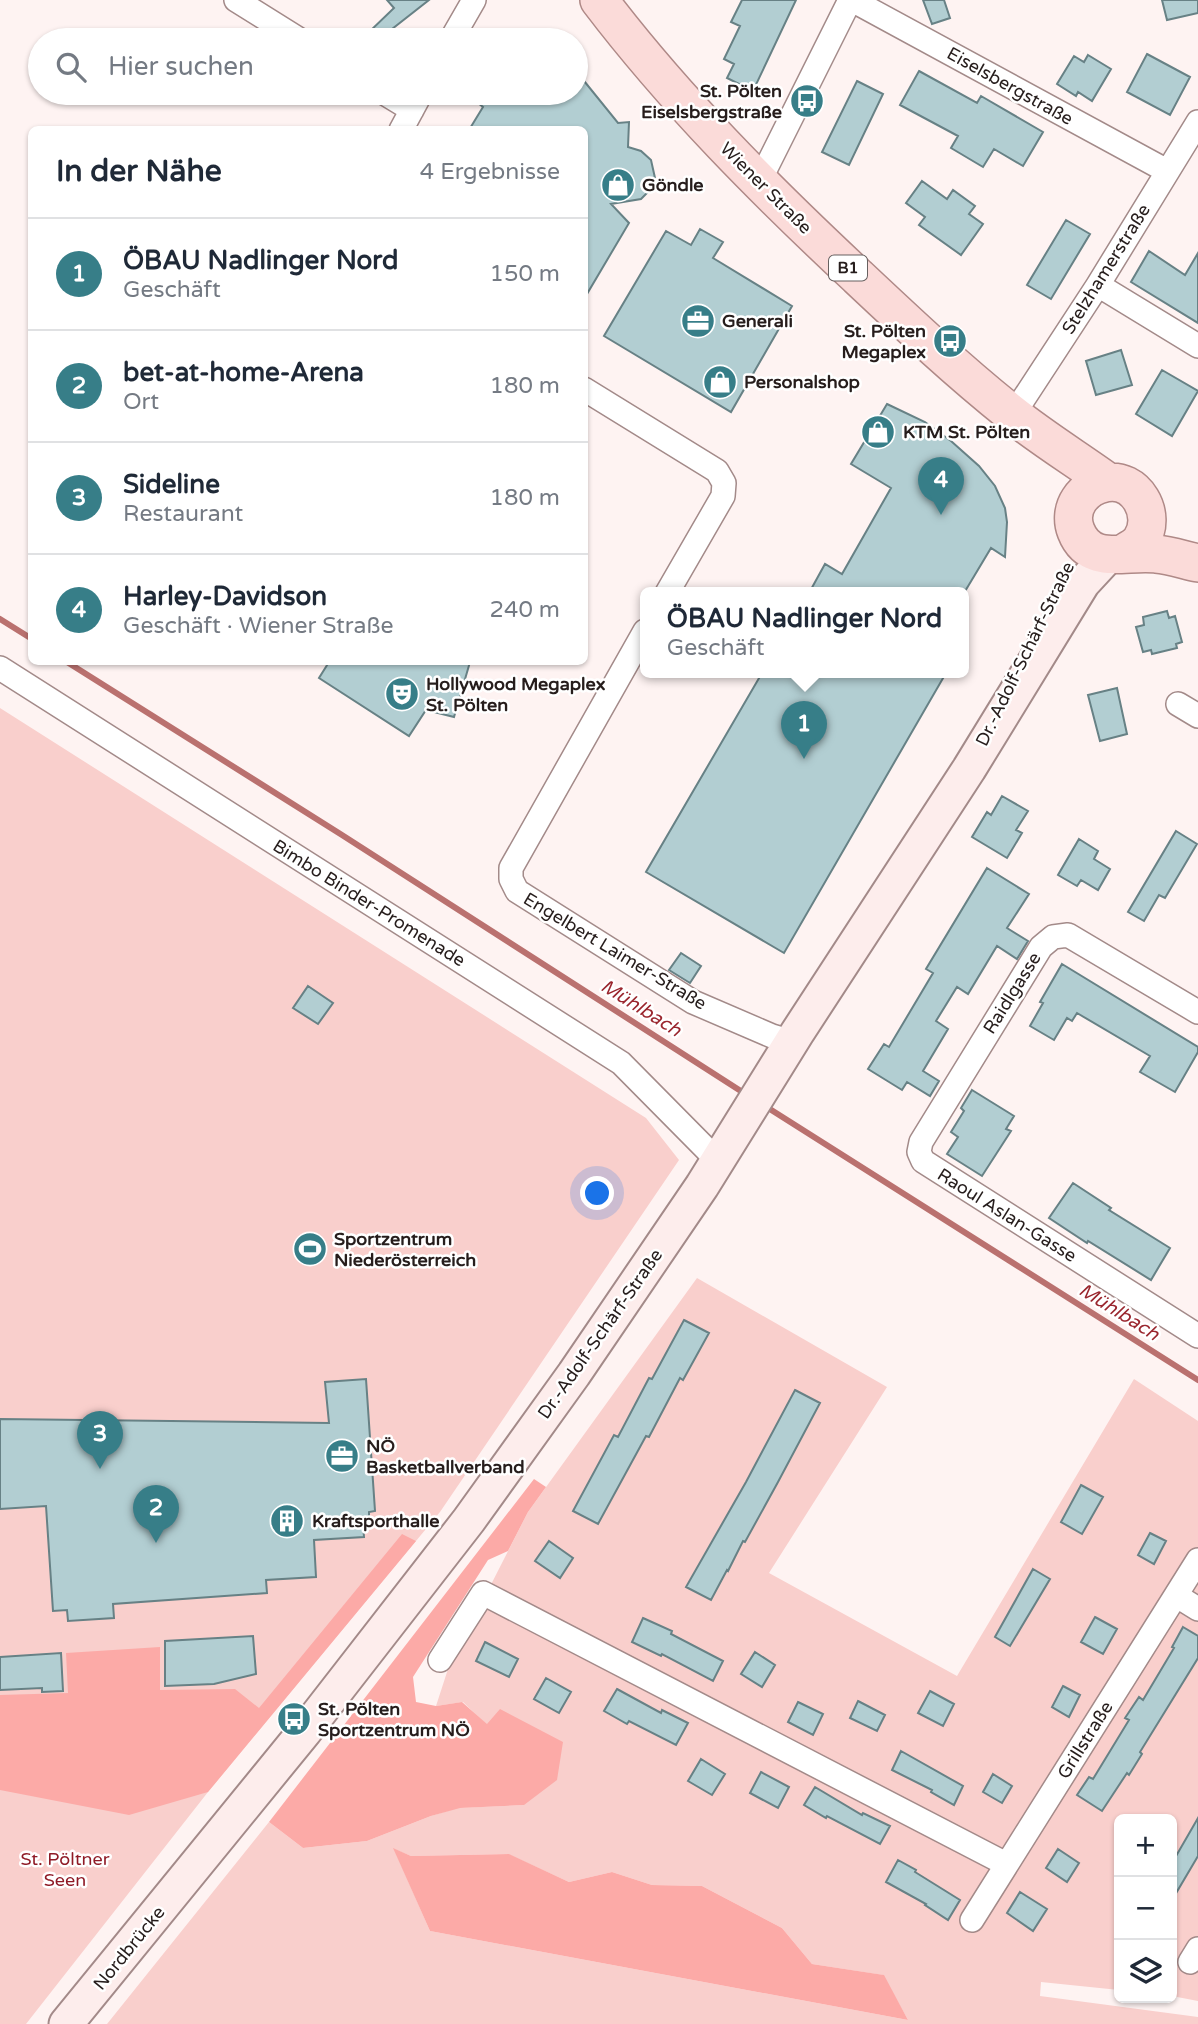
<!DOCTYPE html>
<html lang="de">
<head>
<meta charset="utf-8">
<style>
  body { margin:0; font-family:"Varela Round",sans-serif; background:#f2f2f3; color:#1f2937 }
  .controls { position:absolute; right:21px; bottom:21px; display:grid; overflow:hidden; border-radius:10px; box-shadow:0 2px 5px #0004 }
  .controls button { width:63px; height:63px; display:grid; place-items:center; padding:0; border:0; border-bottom:2px solid #e0e1e3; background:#fff; color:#1f2937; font:35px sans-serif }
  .you { position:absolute; left:598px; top:1194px; width:24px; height:24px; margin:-18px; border:5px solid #fff; border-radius:50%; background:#1a73e8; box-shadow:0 0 0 10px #1a73e833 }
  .badge { display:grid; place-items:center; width:46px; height:46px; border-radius:50%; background:#377e88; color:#fff; font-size:23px; font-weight:700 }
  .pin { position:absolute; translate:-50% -58px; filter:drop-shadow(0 2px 4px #0008) }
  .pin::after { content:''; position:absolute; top:37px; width:24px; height:21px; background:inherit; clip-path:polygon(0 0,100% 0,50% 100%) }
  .popup { position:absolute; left:640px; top:587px; width:329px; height:91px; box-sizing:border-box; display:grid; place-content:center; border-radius:10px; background:#fff; filter:drop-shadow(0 2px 5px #0005); font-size:23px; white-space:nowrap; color:#747a83 }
  .popup b { font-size:26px; color:#1f2937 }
  .popup::after { content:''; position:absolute; left:50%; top:100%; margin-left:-14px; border:14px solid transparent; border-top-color:#fff }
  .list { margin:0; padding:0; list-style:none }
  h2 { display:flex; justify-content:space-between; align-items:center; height:91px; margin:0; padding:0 28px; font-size:30px }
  h2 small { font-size:23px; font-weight:400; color:#747a83 }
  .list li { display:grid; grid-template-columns:46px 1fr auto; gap:21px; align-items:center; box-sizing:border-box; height:112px; padding:0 28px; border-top:2px solid #e0e1e3 }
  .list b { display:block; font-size:26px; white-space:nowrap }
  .list p { margin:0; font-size:23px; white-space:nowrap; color:#747a83 }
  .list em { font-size:23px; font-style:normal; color:#747a83 }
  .icon { flex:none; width:38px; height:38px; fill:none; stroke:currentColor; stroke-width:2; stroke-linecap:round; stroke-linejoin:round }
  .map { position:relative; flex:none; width:1198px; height:2024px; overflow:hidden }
  .search { position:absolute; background:#fff; box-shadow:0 2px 5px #0004; left:28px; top:28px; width:560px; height:77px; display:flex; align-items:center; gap:18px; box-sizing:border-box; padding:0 24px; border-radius:38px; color:#747a83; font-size:26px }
  .panel { position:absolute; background:#fff; box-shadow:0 2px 5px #0004; left:28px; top:126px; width:560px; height:539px; border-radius:10px }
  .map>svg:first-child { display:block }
  .green { fill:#f9cfcc; fill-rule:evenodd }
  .forest { fill:#fcaaa7 }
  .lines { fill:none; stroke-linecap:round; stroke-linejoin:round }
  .stream { stroke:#ba716f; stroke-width:6 }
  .building { fill:#b2ced2; stroke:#678185; stroke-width:2 }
  .street-casing { stroke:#a38a89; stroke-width:26 }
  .secondary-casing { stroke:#a38a89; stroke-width:37 }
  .primary-casing { stroke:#af8987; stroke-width:40 }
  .street { stroke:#fff; stroke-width:23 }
  .secondary { stroke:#fdedec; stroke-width:33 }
  .primary { stroke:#fbdbd9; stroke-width:37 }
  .labels { text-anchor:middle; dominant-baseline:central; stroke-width:5; stroke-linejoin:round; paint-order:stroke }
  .shield { fill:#fff; stroke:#676160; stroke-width:2 }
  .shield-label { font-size:16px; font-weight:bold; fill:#261d1c }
  .street-label { font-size:18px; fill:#261d1c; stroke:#fff }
  .poi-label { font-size:18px; font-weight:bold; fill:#261d1c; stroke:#fff; text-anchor:start }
  .park-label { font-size:18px; fill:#8f1a26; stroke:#fff }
  .water-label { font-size:19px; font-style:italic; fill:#9a262e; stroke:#fff }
</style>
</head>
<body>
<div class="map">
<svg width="1198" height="2024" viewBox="0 0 1198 2024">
  <rect width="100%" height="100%" fill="#fef3f2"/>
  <path class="green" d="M0 708 646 1118 679 1160 440 1512 208 1792 26 2024H0Z
    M697 1278 887 1387 769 1573 957 1676 1134 1379 1198 1421V2001L1172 1996V1819H1119V1990L1041 1982 1040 1996 1198 2017V2024H107L269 1822 303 1848 367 1841 431 1816 457 1808 524 1805 487 1725 463 1702 436 1706 448 1669 528 1512ZM394 1849 411 1856 508 1854 569 1882 612 1872 652 1885 702 1886 782 1928 812 1964 883 1975 908 2020 430 1931Z"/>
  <path class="forest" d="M534 1479 546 1487 528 1512 508 1551 488 1560 413 1677 416 1702 436 1706 462 1702 487 1724 500 1709 563 1742 557 1780 524 1805 460 1808 431 1816 367 1841 303 1848 269 1822Z
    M402 1534 416 1541 208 1792 129 1815 0 1790V1695L68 1693 66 1653 160 1647V1690L235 1689 259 1708Z
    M393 1848 411 1856 509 1854 569 1882 612 1872 652 1885 702 1886 782 1928 812 1964 884 1975 908 2020 430 1931Z"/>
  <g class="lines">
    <path class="stream" d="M0 619 32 639
      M67 662 342 835 747 1095
      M765 1106 1198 1380"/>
  </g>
  <path class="building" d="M387 0H429L378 40H373L367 34 394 8Z
    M742 0H796L753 91 727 78 734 64 724 59 740 26 731 22Z
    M923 0H944L950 18 932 24Z
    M1162 0H1198V13L1167 20Z
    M1147 54 1190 77 1170 115 1127 92Z
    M1088 55 1111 69 1092 101 1078 92 1076 96 1057 84 1074 56 1084 62Z
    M576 71 618 123 629 122 628 147 641 151 651 160 655 178 649 191 641 199 611 204 629 223 584 299V130H469L483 107 478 103 491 93H576Z
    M919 71 977 103 981 96 1043 132 1023 166 994 149 983 167 951 148 958 136 900 105Z
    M857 81 883 94 849 165 822 152Z
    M922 181 947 199 953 190 975 206 969 214 983 224 961 255 919 225 925 217 906 203Z
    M1066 220 1090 234 1051 299 1027 285Z
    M700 229 723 242 713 258 792 306 731 412 604 336 666 231 691 245Z
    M1149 251 1185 275 1198 253V323L1131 282Z
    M1121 350 1132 385 1096 395 1086 361Z
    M1162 370 1198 391 1172 436 1136 414Z
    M887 404 925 422 951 441 979 466 995 486 1005 508 1007 522 1005 557 991 548 964 593H809L825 564 842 574 891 488 851 464Z
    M1167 611 1169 618 1175 616 1182 642 1176 644 1177 648 1152 654 1151 650 1143 652 1136 627 1144 625 1143 617Z
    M329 662H470L454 717 426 710 409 736 319 678Z
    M762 673H946L784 953 646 872Z
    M1117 688 1127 734 1100 741 1088 695Z
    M1002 796 1028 811 1016 830 1022 833 1007 858 972 837 987 812 991 815Z
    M1176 831 1197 844 1165 898 1159 895 1144 921 1128 912Z
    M1079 839 1098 851 1094 859 1110 869 1098 890 1081 880 1077 886 1058 875Z
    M987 868 1029 894 1007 928 1028 941 1017 959 997 946 968 994 957 987 936 1021 948 1029 923 1071 939 1081 930 1096 907 1082 902 1090 868 1069 884 1044 889 1047 933 973 926 969Z
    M681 953 701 966 690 983 669 970Z
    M1062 964 1198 1047V1052L1175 1092 1140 1072 1150 1056 1077 1013 1072 1021 1067 1018 1054 1040 1030 1026 1043 1003 1040 1002Z
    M308 986 333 1003 318 1024 293 1008Z
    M972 1090 1014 1116 1006 1129 1011 1131 982 1176 947 1154 958 1137 951 1132 964 1111 961 1108Z
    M1073 1183 1111 1208 1109 1210 1170 1248 1151 1280 1088 1241 1087 1243 1049 1218Z
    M684 1320 709 1333 683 1380 680 1378 649 1437 646 1436 598 1524 573 1511 614 1435 618 1437 649 1378 652 1379Z
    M366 1379 375 1511 369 1512V1523L363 1524 364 1537 314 1540 316 1577 266 1580 267 1593 113 1604 114 1618 68 1621 67 1610 53 1611 46 1506 0 1509V1419L329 1423 325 1382Z
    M795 1390 820 1403 778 1482 745 1542 743 1541 728 1571 727 1570 711 1600 686 1587 746 1482Z
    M1081 1485 1103 1497 1082 1534 1061 1522Z
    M1150 1533 1166 1541 1154 1564 1138 1555Z
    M549 1541 573 1558 560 1578 535 1561Z
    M1033 1569 1050 1579 1010 1646 995 1637Z
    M1095 1617 1117 1629 1103 1654 1081 1642Z
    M643 1618 672 1631 671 1634 723 1661 713 1681 662 1654 661 1656 632 1642Z
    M1183 1627 1198 1636V1658L1140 1752 1142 1754 1129 1775 1127 1773 1102 1811 1077 1795 1089 1777 1093 1779 1129 1720 1125 1718 1139 1697 1143 1700 1174 1648 1172 1647Z
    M253 1636 256 1674 214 1684 165 1686V1641Z
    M485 1642 518 1659 509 1677 476 1661Z
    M755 1652 775 1665 762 1687 741 1674Z
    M61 1653 63 1691 42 1692V1688L0 1690V1657Z
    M546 1678 571 1692 559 1713 534 1699Z
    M1063 1686 1080 1695 1069 1717 1052 1707Z
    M617 1689 661 1713 662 1710 688 1723 676 1745 629 1721 627 1724 604 1711Z
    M930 1691 954 1704 943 1726 918 1713Z
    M858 1701 885 1715 877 1731 850 1718Z
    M798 1702 823 1714 813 1735 788 1722Z
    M901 1751 963 1786 954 1805 931 1792 932 1790 892 1770Z
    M701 1759 725 1774 712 1795 688 1781Z
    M761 1772 789 1787 778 1808 750 1793Z
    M993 1774 1012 1786 1002 1803 983 1792Z
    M815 1787 862 1815 863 1813 890 1826 880 1844 827 1816 826 1818 804 1805Z
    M1198 1818V1856L1172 1900V1863Z
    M1058 1849 1079 1863 1067 1882 1046 1868Z
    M898 1860 916 1870 915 1872 960 1900 948 1920 925 1905 926 1904 886 1882Z
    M1020 1892 1047 1909 1033 1931 1007 1913Z"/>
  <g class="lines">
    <g class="street-casing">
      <path id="street" d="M236 0 300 40
        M852 0 1167 171
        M451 40 474 0
        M384 93 412 110
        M401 130 421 93
        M759 182 850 0
        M1098 285 1198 346
        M584 389 717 471 724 483 723 496 667 593
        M1013 415 1098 285 1198 122
        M645 631 511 868V879L517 891 693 1002 772 1036 792 1042
        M0 668 621 1063 718 1161
        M1178 704 1198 716
        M1198 1012 1068 935 1053 937 1041 947 921 1142 919 1152 923 1161 1198 1336
        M1177 1596 1198 1609
        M440 1660 483 1593 1006 1864
        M972 1920 1198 1560
        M1190 1962 1198 1949"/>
    </g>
    <g class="secondary-casing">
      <path id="secondary" d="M66 2024 305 1731 469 1520 574 1374 702 1186 797 1033 969 769 1083 583 1108 556"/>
    </g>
    <g class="primary-casing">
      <path id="primary" d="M599 0C675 100 765 190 857 276 907 323 958 371 1012 414 1042 438 1076 459 1108 482
        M1124 553C1130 549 1137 546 1141 540 1158 515 1136 476 1105 483 1094 485 1085 491 1079 500 1073 509 1072 521 1076 531 1090 567 1127 550 1156 554 1170 555 1184 560 1198 563"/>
    </g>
    <use href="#street" class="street"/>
    <use href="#secondary" class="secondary"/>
    <use href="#primary" class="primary"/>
  </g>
  <defs>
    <g id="bus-disc" transform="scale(1.75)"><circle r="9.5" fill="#377e88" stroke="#fff"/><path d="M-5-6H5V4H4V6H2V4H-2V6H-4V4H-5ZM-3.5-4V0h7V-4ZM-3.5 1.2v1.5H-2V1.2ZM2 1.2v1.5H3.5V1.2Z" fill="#fff"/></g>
    <g id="shop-disc" transform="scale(1.75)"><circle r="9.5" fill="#377e88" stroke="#fff"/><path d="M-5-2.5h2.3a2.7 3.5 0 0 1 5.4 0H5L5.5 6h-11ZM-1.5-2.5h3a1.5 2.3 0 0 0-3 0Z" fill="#fff"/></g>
    <g id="office-disc" transform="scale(1.75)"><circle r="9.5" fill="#377e88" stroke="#fff"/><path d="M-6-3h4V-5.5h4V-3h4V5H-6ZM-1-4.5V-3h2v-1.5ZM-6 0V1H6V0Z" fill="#fff"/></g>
    <g id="theatre-disc" transform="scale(1.75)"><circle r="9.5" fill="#377e88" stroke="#fff"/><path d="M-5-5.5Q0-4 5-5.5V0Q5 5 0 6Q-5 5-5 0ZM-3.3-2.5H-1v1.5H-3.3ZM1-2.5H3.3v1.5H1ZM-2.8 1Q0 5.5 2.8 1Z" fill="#fff"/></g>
    <g id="stadium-disc" transform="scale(1.75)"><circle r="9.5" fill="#377e88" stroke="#fff"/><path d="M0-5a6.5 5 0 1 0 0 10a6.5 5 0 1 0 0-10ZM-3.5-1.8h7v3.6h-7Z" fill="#fff"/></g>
    <g id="building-disc" transform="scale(1.75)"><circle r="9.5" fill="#377e88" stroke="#fff"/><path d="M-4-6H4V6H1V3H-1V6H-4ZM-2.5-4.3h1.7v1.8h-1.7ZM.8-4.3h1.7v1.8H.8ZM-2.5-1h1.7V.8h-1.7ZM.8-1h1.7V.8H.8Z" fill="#fff"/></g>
  </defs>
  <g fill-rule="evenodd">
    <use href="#bus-disc" x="807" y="101"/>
    <use href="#shop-disc" x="618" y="185"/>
    <use href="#office-disc" x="698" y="321"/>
    <use href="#bus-disc" x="950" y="341"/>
    <use href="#shop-disc" x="720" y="382"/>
    <use href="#shop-disc" x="878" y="432"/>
    <use href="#theatre-disc" x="402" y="694"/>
    <use href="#stadium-disc" x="310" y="1249"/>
    <use href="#office-disc" x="342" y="1456"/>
    <use href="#building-disc" x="287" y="1521"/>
    <use href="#bus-disc" x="294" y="1719"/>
  </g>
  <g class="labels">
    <rect class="shield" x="829" y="255.5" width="38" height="25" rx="5"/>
    <g class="shield-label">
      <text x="848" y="268">B1</text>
    </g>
    <g class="street-label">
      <text transform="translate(1010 86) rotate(29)">Eiselsbergstraße</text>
      <text transform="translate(766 188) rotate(45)">Wiener Straße</text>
      <text transform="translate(1106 269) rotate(-58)">Stelzhamerstraße</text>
      <text transform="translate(1025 654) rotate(-64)">Dr.-Adolf-Schärf-Straße</text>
      <text transform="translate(369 903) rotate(32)">Bimbo Binder-Promenade</text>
      <text transform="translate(615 951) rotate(31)">Engelbert Laimer-Straße</text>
      <text transform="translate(1012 993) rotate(-58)">Raidlgasse</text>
      <text transform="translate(1007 1215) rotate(32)">Raoul Aslan-Gasse</text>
      <text transform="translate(600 1334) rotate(-55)">Dr.-Adolf-Schärf-Straße</text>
      <text transform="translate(1085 1740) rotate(-58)">Grillstraße</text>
      <text transform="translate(129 1948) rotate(-51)">Nordbrücke</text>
    </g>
    <g class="poi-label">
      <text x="782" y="91" text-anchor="end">St. Pölten<tspan x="782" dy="21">Eiselsbergstraße</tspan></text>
      <text x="642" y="185">Göndle</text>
      <text x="722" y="321">Generali</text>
      <text x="926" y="331" text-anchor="end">St. Pölten<tspan x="926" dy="21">Megaplex</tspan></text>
      <text x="744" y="382">Personalshop</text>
      <text x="903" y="432">KTM St. Pölten</text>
      <text x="426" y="684">Hollywood Megaplex<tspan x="426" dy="21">St. Pölten</tspan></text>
      <text x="334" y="1239">Sportzentrum<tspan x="334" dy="21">Niederösterreich</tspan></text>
      <text x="366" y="1446">NÖ<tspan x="366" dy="21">Basketballverband</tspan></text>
      <text x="312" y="1521">Kraftsporthalle</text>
      <text x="318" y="1709">St. Pölten<tspan x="318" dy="21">Sportzentrum NÖ</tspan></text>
    </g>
    <g class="park-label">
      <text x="65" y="1859">St. Pöltner<tspan x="65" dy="21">Seen</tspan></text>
    </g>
    <g class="water-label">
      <text transform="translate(641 1008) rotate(32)">Mühlbach</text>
      <text transform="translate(1119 1312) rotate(32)">Mühlbach</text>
    </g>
  </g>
</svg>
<div class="controls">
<button>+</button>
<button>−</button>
<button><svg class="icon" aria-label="layers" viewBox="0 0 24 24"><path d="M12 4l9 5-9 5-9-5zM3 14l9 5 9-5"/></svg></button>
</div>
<div class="you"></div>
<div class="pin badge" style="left:804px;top:759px">1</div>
<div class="popup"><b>ÖBAU Nadlinger Nord</b>Geschäft</div>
<div class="pin badge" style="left:156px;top:1543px">2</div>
<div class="pin badge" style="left:100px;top:1469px">3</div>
<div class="pin badge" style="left:941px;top:515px">4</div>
<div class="search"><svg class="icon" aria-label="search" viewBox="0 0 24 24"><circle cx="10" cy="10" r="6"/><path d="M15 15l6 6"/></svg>Hier suchen</div>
<section class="panel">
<h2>In der Nähe<small>4 Ergebnisse</small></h2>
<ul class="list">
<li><span class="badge">1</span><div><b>ÖBAU Nadlinger Nord</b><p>Geschäft</p></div><em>150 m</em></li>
<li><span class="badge">2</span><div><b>bet-at-home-Arena</b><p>Ort</p></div><em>180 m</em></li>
<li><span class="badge">3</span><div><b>Sideline</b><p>Restaurant</p></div><em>180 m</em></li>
<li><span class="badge">4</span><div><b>Harley-Davidson</b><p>Geschäft · Wiener Straße</p></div><em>240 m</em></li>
</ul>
</section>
</div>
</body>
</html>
